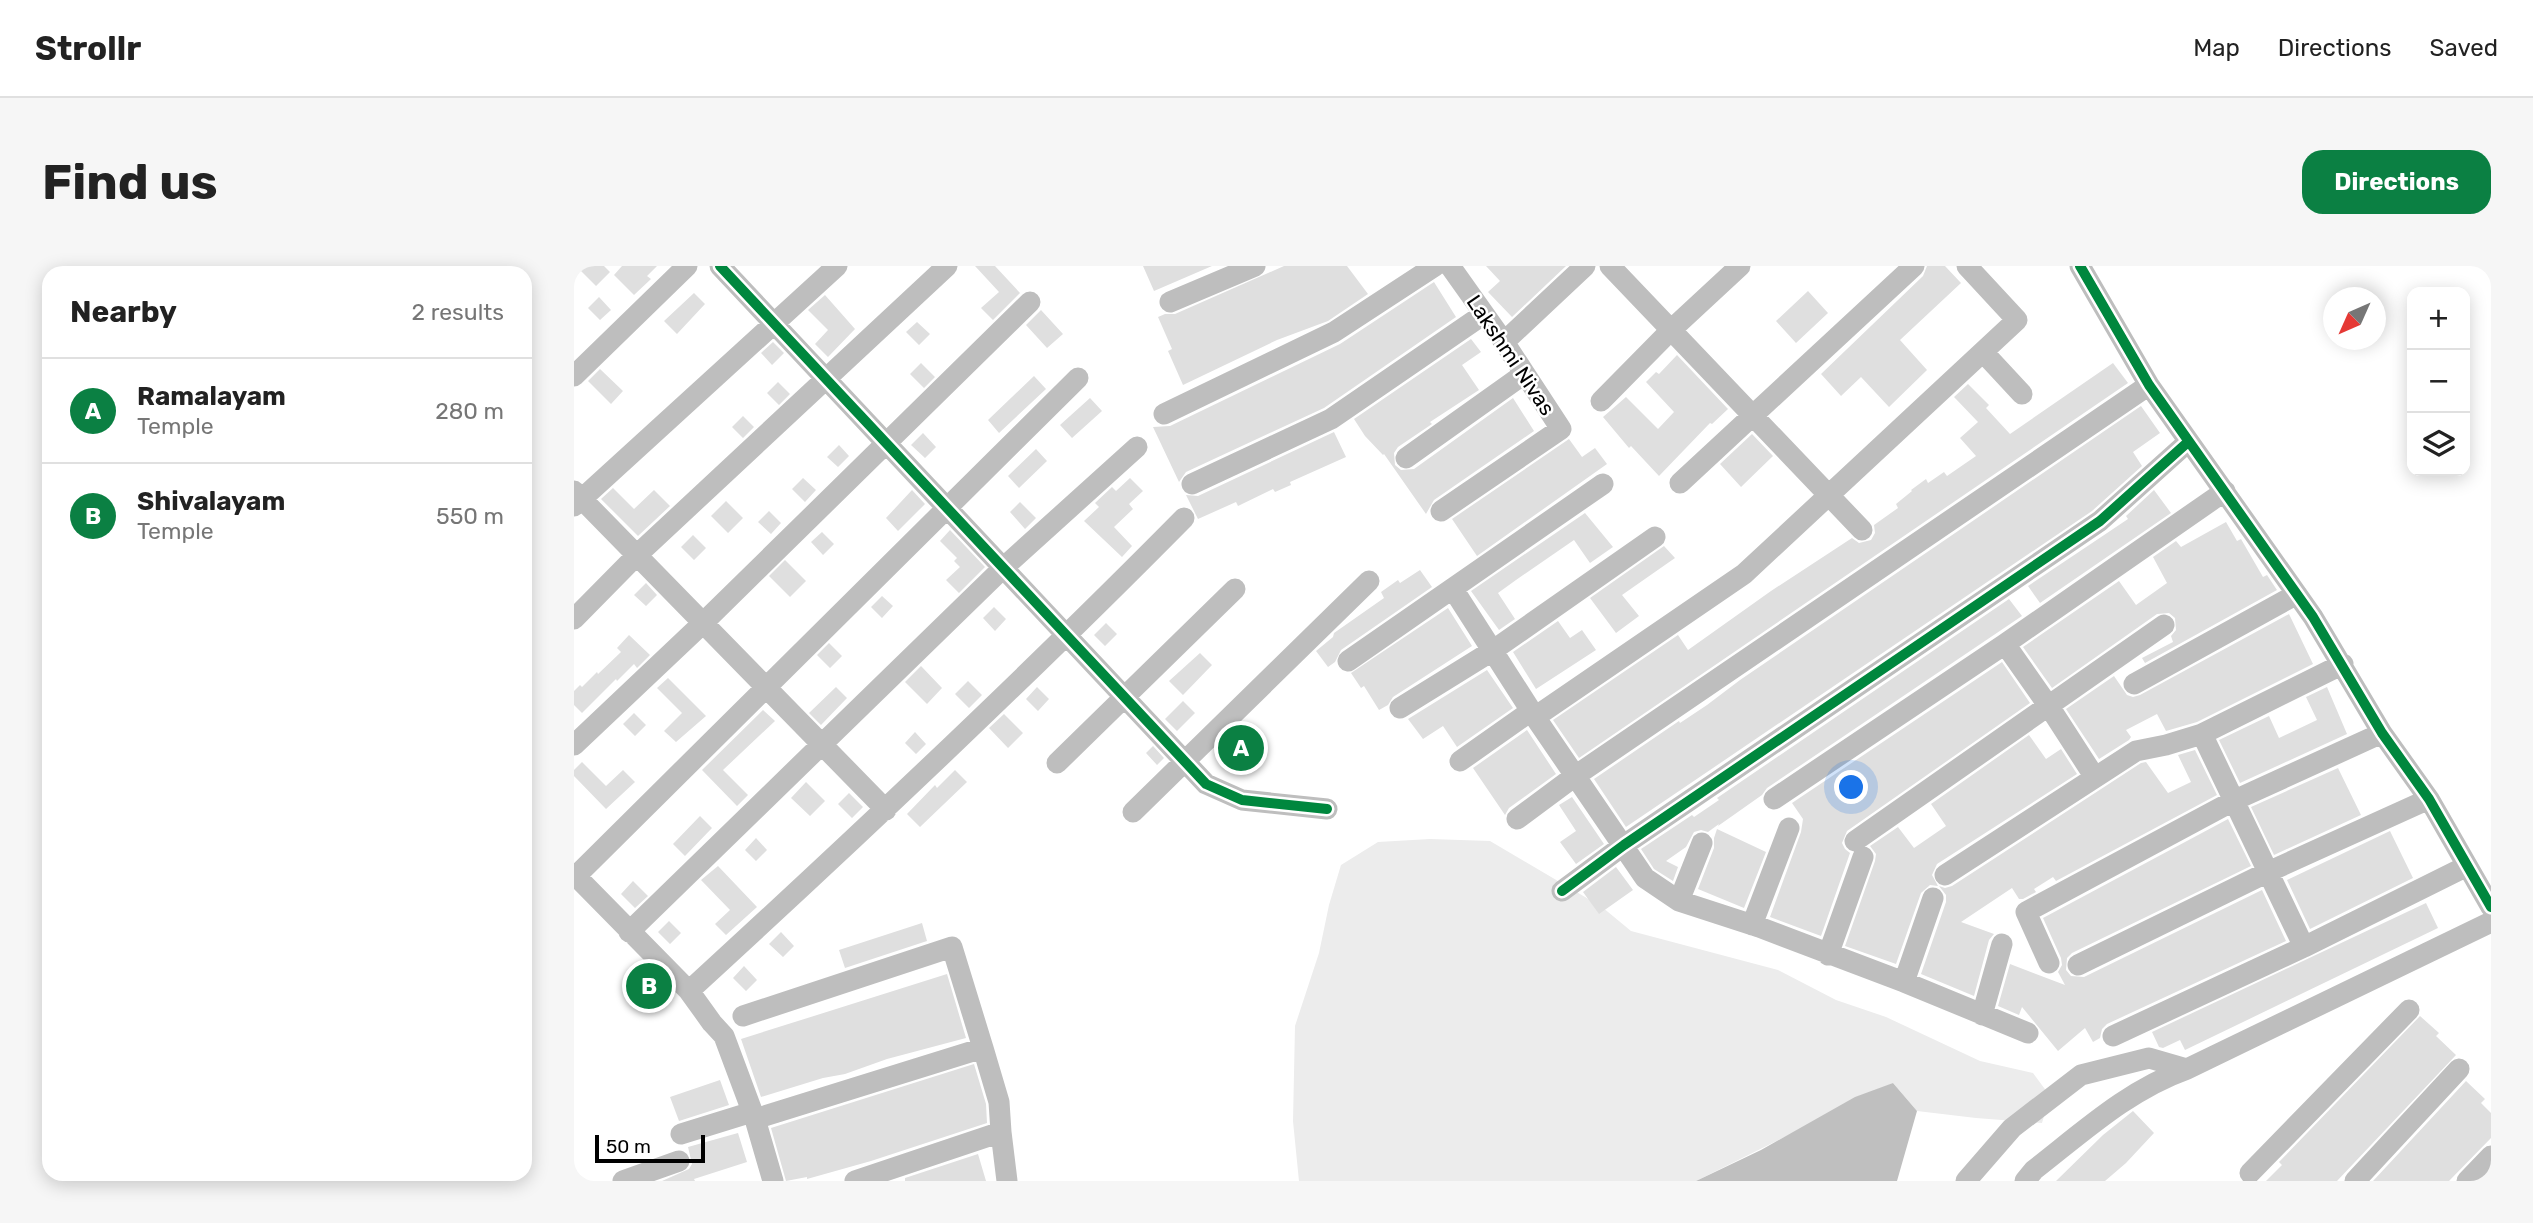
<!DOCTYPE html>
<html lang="en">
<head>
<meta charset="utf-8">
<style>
  body { margin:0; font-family:Rubik,sans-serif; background:#f6f6f6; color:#222 }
  .controls { position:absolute; right:21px; top:21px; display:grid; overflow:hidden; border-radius:14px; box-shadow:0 4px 18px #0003 }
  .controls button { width:63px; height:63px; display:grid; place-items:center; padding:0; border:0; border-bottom:2px solid #e0e0e0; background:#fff; color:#222; font:35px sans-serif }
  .compass { position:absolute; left:1749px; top:21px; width:63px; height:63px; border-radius:50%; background:#fff; box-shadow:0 4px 18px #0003; rotate:225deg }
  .scale { position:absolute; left:21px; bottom:18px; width:110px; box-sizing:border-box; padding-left:7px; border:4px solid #000; border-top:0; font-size:19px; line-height:24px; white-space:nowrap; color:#000; -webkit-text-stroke:5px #fff; paint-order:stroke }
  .you { position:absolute; left:1278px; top:522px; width:24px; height:24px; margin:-18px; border:5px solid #fff; border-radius:50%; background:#1a73e8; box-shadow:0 0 0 10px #1a73e833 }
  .badge { display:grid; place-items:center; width:46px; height:46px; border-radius:50%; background:#0b8043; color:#fff; font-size:23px; font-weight:700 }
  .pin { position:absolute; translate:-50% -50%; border:4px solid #fff; box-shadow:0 2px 7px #0006 }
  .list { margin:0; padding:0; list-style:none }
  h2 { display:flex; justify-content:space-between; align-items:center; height:91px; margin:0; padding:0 28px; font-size:30px }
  h2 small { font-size:23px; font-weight:400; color:#767676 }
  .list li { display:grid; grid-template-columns:46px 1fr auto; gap:21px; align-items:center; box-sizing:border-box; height:105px; padding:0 28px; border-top:2px solid #e0e0e0 }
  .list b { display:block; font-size:26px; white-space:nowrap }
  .list p { margin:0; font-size:23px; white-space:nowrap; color:#767676 }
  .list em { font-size:23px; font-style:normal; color:#767676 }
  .icon { flex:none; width:38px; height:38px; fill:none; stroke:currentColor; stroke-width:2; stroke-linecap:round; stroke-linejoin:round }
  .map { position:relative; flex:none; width:1917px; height:915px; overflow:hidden; border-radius:21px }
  header { display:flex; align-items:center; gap:42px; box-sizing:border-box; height:98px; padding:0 35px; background:#fff; border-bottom:2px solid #e0e0e0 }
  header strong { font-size:33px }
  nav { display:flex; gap:38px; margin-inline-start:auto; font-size:24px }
  .intro { display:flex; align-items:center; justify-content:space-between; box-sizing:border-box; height:168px; padding:0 42px }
  h1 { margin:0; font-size:49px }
  .button { padding:18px 32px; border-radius:21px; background:#0b8043; color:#fff; font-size:24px; font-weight:700 }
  main { display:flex; gap:42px; padding:0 42px }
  aside { flex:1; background:#fff; border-radius:21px; box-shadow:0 4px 18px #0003 }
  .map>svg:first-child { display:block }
  .green { fill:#ececec }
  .water { fill:#bfbfbf }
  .building { fill:#dfdfdf }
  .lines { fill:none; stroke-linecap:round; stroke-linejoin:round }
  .minor { stroke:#bebebe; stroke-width:21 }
  .cycleway-casing { stroke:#fff; stroke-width:15 }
  .cycleway { stroke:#00873e; stroke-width:10 }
  .labels { text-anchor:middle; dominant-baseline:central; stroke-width:5; stroke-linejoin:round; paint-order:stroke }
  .street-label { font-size:21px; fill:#000; stroke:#fff }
</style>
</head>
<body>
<header>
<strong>Strollr</strong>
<nav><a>Map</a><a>Directions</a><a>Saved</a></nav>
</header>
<div class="intro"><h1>Find us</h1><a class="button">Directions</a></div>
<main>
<aside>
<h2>Nearby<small>2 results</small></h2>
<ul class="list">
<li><span class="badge">A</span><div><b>Ramalayam</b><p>Temple</p></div><em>280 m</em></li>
<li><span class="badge">B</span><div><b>Shivalayam</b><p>Temple</p></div><em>550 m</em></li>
</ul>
</aside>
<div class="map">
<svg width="1917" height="915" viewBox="0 0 1917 915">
  <rect width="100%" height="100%" fill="#fff"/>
  <path class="green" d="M856 573 916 575 1028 641 1057 665 1204 704 1262 734 1312 751 1406 795 1459 807 1476 830 1468 857 1402 852 1343 845 1319 817 1122 915H725L719 855 721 760 745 687 755 639 767 599 804 576Z"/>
  <path class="water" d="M1319 817 1343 845 1323 915H1122L1187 884 1281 831Z"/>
  <path class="building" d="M2 0H30L36 6 22 20Z
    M48 0H83L73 10 77 13 60 29 40 9Z
    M401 0H421L446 27 419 54 407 42 425 26Z
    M569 0H638L580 25Z
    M710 0H773L794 28 754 55 703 74 609 119 594 85 598 83 584 51 591 48H601Z
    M912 0H992L938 51 914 26 926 15Z
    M1353 0H1371L1387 17 1326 74 1353 104 1315 141 1287 111 1267 130 1247 108 1349 10Z
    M860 16 882 51 750 142 612 206 605 216 579 161 596 160 766 78Z
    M1234 25 1254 47 1222 77 1202 55Z
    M120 27 131 38 103 68 90 55Z
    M251 29 281 63 254 91 241 78 254 64 234 44Z
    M25 31 37 44 26 54 14 42Z
    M467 44 489 68 473 82 452 59Z
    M343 56 356 68 345 79 332 66Z
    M897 73 907 86 888 99 905 124 856 156 858 158 824 181 820 187 821 199 827 204 840 203 939 132 960 165 860 234 852 248 810 188 809 189 791 170 780 153Z
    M199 76 210 87 198 99 187 87Z
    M1103 89 1154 143 1138 158 1136 157 1085 210 1057 180 1055 182 1029 151 1052 131 1084 163 1100 146 1072 116 1082 106 1085 108Z
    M347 97 361 111 350 122 336 108Z
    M1539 97 1554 117 1005 492 979 454 1104 369 1114 384 1197 325 1278 272 1285 277 1297 274 1301 267 1300 259 1324 242 1322 238 1338 225 1337 224 1352 213 1354 217 1370 206 1373 210 1402 190 1386 172 1404 156 1380 131 1394 118 1415 139 1412 142 1436 168Z
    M26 103 49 125 37 138 14 115Z
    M460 110 472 123 425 167 414 154Z
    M204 116 216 128 205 139 193 127Z
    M516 132 528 145 498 172 486 159Z
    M1567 140 1586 167 1559 186 1568 200 1518 245 1052 561 1020 513 1105 455 1106 457 1133 439 1166 414Z
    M169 150 180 161 169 172 158 161Z
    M760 166 772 191 716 216 717 219 701 226 699 223 664 240 662 236 624 253 612 229 624 230Z
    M349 167 362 181 351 192 337 179Z
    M1178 168 1199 190 1167 221 1146 198Z
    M995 173 1008 191 1021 182 1033 198 903 290 878 253Z
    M265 179 275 190 264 201 253 191Z
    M462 183 473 195 445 222 434 210Z
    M229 212 242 224 231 236 218 223Z
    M556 212 569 225 555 238 559 243 540 261 558 280 548 291 510 255 525 241 521 237 538 221 542 225Z
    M39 222 60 243 80 224 96 240 64 270 27 233Z
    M338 224 351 238 324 265 312 252Z
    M1580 224 1597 247 1466 337 1454 320 1554 253 1552 250Z
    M152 235 169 252 154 267 137 250Z
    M446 236 462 252 451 263 436 246Z
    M195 245 207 257 197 268 184 256Z
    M1011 247 1039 281 1016 297 1000 274 942 314 924 327 941 353 925 364 897 325Z
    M1652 256 1663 275 1667 273 1689 311 1693 309 1703 324 1571 397 1568 392 1599 376 1597 370 1602 364 1601 352 1595 347 1583 348 1478 422 1449 381 1545 315 1562 339 1593 317 1579 291 1602 275 1607 281Z
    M376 264 411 301 385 327 372 314 386 301 380 295 383 292 366 275Z
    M248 266 260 278 249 289 237 276Z
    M119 269 132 282 120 294 107 281Z
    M1090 280 1101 292 1048 329 1065 350 1042 367 1016 332Z
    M211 294 232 315 216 331 195 310Z
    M846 304 858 321 767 384 761 396 754 401 742 385 759 371 760 367 810 332 807 326 824 314 826 317Z
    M72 317 83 329 72 340 60 329Z
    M308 330 319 340 308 352 297 341Z
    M1435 333 1448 350 1193 522 1188 529 1144 560 1145 558 1134 566 1127 564 1120 566 1112 581 1092 595 1104 601 1099 615 1080 603 1067 583 1118 549 1120 551 1145 534 1143 532Z
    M420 341 432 353 421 365 409 352Z
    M874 342 898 380 819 431 814 439 805 444 790 420 787 422 777 407Z
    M1715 348 1739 398 1623 456 1592 465 1583 448 1552 464 1557 471 1555 474 1525 493 1492 443 1540 410 1553 429 1559 431 1566 429Z
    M984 355 996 372 1008 364 1022 384 962 423 939 386Z
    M532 357 543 368 531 380 520 369Z
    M55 369 76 389 63 402 60 398 43 415 42 413 8 447 0 439V425L6 419 8 421 23 406 24 408 47 386 43 382Z
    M255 377 268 390 256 402 243 389Z
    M626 387 638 399 609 429 595 415Z
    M1428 396 1456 437 1273 565 1268 577 1271 583 1276 587 1247 670 1196 651 1227 566 1229 553 1218 537Z
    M347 400 368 422 353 438 331 416Z
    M913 404 939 442 883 481 869 460 849 473 834 453Z
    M94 412 132 450 102 476 90 465 108 447 83 422Z
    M394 415 408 429 395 442 381 428Z
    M262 421 273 432 247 459 235 447Z
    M463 421 475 433 464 445 452 433Z
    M1753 421 1773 468 1666 517 1645 474 1695 450 1705 472 1743 454 1732 431Z
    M609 435 621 447 603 465 591 453Z
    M189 444 201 455 149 504 174 529 163 540 128 504Z
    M60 447 72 459 61 470 49 458Z
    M430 448 449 467 434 482 415 462Z
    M953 464 982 508 935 542 931 549 899 502Z
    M341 466 352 478 342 488 331 477Z
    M1455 469 1472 493 1487 483 1503 508 1363 598 1358 609 1364 620 1356 619 1347 627 1322 698 1271 680 1301 595 1302 588 1296 580 1324 561 1340 582 1372 560 1357 538Z
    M579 480 590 492 583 499 572 487Z
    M1621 484 1643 529 1482 615 1479 611 1460 623 1462 626 1449 633H1445L1438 622 1387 656 1420 668 1415 674 1400 730 1347 708 1372 636V629L1365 620 1371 622 1378 620 1567 497 1572 496 1594 527 1617 516 1604 489Z
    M8 496 32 520 49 504 61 516 32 543 0 510V504Z
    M1764 502 1787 549 1700 589 1677 541Z
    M381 504 393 516 346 561 333 548 361 519 363 522Z
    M232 516 251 535 236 550 217 532Z
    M275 527 289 541 278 552 264 538Z
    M998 531 1030 578 1002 598 986 576 1002 565 985 539Z
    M126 550 138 562 111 590 99 578Z
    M1654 553 1677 600 1498 687 1493 692 1492 704 1497 710 1510 711 1688 624 1712 675 1533 758 1528 763 1526 772 1519 776 1511 762 1484 785 1448 741 1445 749 1424 740 1436 698 1491 719 1484 706 1488 699 1487 692 1469 652Z
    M1143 563 1192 586 1170 642 1124 623 1140 582V572Z
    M1816 565 1839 612 1736 663 1713 614Z
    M182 572 193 584 182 595 171 584Z
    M144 600 183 641 152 669 141 658 156 644 127 614Z
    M1042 601 1059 624 1025 648 1009 626Z
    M59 615 74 630 61 642 47 628Z
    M1852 637 1864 662 1611 784 1606 774 1589 782 1585 781 1578 766Z
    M95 655 107 667 96 678 84 666Z
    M348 657 353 675 271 702 265 684Z
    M207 666 220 680 209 691 195 678Z
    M170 700 183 714 172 725 159 712Z
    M70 702 94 725 83 736 78 731 75 734 56 715Z
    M373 708 392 772 313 793 271 808 249 812 187 831 167 773Z
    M1846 750 1865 767 1862 770 1882 789 1763 915H1692L1708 899 1705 896Z
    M400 798 412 838 413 857 297 895 233 913V911L212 915 197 862Z
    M146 814 155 839 105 855 96 831Z
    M1892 815 1911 833 1907 837 1917 847V872L1875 915H1799Z
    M1559 845 1580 867 1552 897 1531 915H1482L1529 869Z
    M164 867 173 896 120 913 121 915H88L115 903 118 898 114 881Z
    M404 888 412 915H331V912Z"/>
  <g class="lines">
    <path class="minor" d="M146 0 632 518 668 534 753 543
      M1036 0 1288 264
      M1506 0 1575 119 1739 351 1808 467 1855 533 1917 641
      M596 36 681 0
      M930 76 1011 0
      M1409 86 1448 128
      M0 110 113 0
      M1027 135 1097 64 1166 0
      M590 148 760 66 861 0
      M832 192 950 108
      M1106 217 1340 0
      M618 218 757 153 910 48
      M0 225 312 544
      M0 240 263 0
      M867 245 987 163 930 76 876 0
      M879 323 961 451 1071 612 1105 635 1185 661 1330 716 1454 767
      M0 353 63 289 373 0
      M1431 378 1478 445 1520 510
      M774 395 1029 218
      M1560 418 1723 328
      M826 442 918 385 1081 271
      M961 451 1170 308 1443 54 1393 0
      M1628 468 1730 681
      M0 479 129 357 456 36
      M886 495 957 445
      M483 497 661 323
      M1200 533 1431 378 1651 225
      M559 546 795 315
      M943 553 1001 510 1575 119
      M1281 575 1590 359
      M0 608 115 725 138 757 150 770 181 853 199 915
      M1371 609 1562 485 1592 479 1628 468 1769 398
      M2 610 504 112
      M988 625 1050 579 1526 255 1614 176
      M1105 635 1128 577
      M1178 659 1215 562
      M55 666 429 302 563 181
      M1254 689 1289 591
      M1475 697 1452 646 1661 534 1808 467
      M1504 699 1694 606 1855 533
      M1330 716 1359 632
      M115 725C283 571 449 415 610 252
      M1408 749 1428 678
      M169 750 378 681 409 782
      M1539 770 1730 681 1893 600
      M181 853 409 782 425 836 427 866 281 915
      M427 866 433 915
      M107 868 178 846
      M1676 907 1835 744
      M49 915 105 895
      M1392 915 1438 862 1507 809 1575 792 1613 803
      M1451 915 1460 904C1509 866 1554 824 1613 803L1917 656
      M1781 915 1885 803
      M1893 915 1917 890"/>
    <g class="cycleway-casing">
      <path id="cycleway" d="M146 0 632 518 668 534 753 543
        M1506 0 1575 119 1739 351 1808 467 1855 533 1917 641
        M988 625 1050 579 1526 255 1614 176"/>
    </g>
    <use href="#cycleway" class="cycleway"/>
  </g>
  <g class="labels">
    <g class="street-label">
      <text transform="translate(937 89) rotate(56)">Lakshmi Nivas</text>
    </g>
  </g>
</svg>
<div class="controls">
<button>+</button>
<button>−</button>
<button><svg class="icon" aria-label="layers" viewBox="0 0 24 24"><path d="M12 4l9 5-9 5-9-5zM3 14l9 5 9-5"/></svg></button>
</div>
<svg class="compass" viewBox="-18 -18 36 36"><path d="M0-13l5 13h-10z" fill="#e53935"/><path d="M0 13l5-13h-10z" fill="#767676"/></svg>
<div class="scale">50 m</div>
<div class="you"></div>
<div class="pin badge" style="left:667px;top:482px">A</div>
<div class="pin badge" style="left:75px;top:720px">B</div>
</div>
</main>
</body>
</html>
